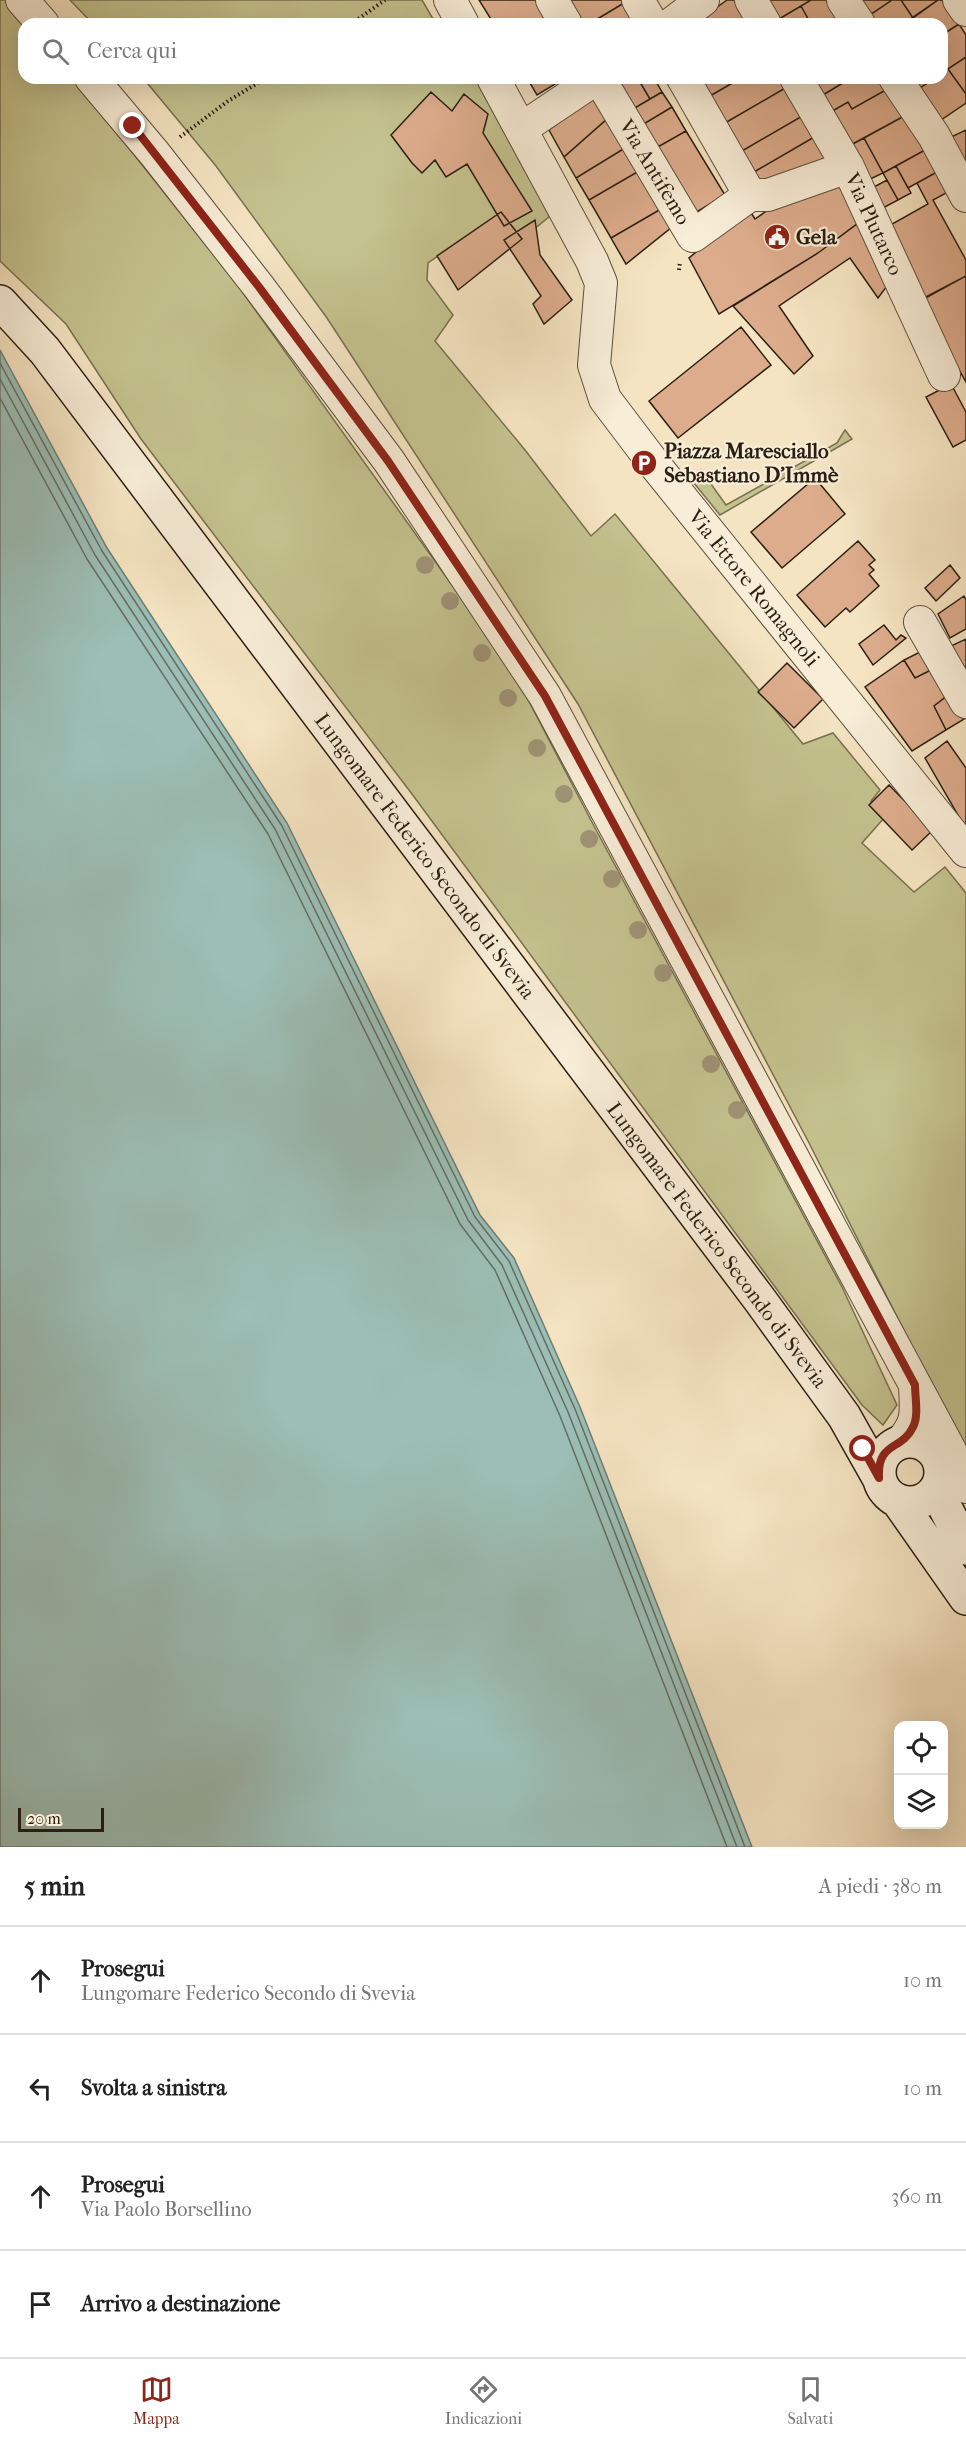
<!DOCTYPE html>
<html lang="it">
<head>
<meta charset="utf-8">
<style>
  body { margin:0; font-family:"IM FELL French Canon",serif; background:#f6f6f6; color:#222 }
  .controls { position:absolute; right:18px; bottom:18px; display:grid; overflow:hidden; border-radius:12px; box-shadow:0 6px 24px #0002 }
  .controls button { width:54px; height:54px; display:grid; place-items:center; padding:0; border:0; border-bottom:2px solid #e0e0e0; background:#fff; color:#222; font:30px sans-serif }
  .scale { position:absolute; left:18px; bottom:15px; width:86px; box-sizing:border-box; padding-left:6px; border:3px solid #2a1f12; border-top:0; font-size:16px; line-height:21px; white-space:nowrap; color:#2a1f12; -webkit-text-stroke:4px #f8edd7; paint-order:stroke }
  .stop { position:absolute; width:18px; height:18px; margin:-14px; border:4px solid #8f2418; border-radius:50%; background:#fff }
  .stop.end { background:#8f2418; border-color:#fff; box-shadow:0 2px 6px #0008 }
  .list { margin:0; padding:0; list-style:none }
  h2 { display:flex; justify-content:space-between; align-items:center; height:78px; margin:0; padding:0 24px; font-size:26px }
  h2 small { font-size:20px; font-weight:400; color:#767676 }
  .list li { display:grid; grid-template-columns:39px 1fr auto; gap:18px; align-items:center; box-sizing:border-box; height:108px; padding:0 24px; border-top:2px solid #e0e0e0 }
  .list b { display:block; font-size:22px; white-space:nowrap }
  .list p { margin:0; font-size:20px; white-space:nowrap; color:#767676 }
  .list em { font-size:20px; font-style:normal; color:#767676 }
  .icon { flex:none; width:33px; height:33px; fill:none; stroke:currentColor; stroke-width:2; stroke-linecap:round; stroke-linejoin:round }
  .map { position:relative; flex:none; width:966px; height:1847px; overflow:hidden }
  .search { position:absolute; background:#fff; box-shadow:0 6px 24px #0002; left:18px; right:18px; top:18px; height:66px; display:flex; align-items:center; gap:15px; box-sizing:border-box; padding:0 21px; border-radius:18px; color:#767676; font-size:22px }
  .sheet { height:510px; background:#fff }
  nav { display:flex; justify-content:space-around; align-items:center; box-sizing:border-box; height:84px; border-top:2px solid #e0e0e0; background:#fff; font-size:16px; color:#767676 }
  nav a { display:grid; justify-items:center; gap:3px }
  nav .on { color:#8f2418 }
  .map>svg:first-child { display:block }
  .green { fill:#c4c28e; stroke:#777050; stroke-width:1.5 }
  .water { fill:#9cbeb5; stroke:#6e7e74; stroke-width:1.5 }
  .lines { fill:none; stroke-linecap:round; stroke-linejoin:round }
  .shore { stroke:#636e64; stroke-width:1.5 }
  .building { fill:#ddac8c; stroke:#2a1f12; stroke-width:1.5 }
  .street-casing { stroke:#5d503e; stroke-width:34 }
  .secondary-casing { stroke:#2a1f12; stroke-width:36 }
  .path { stroke:#2a1f12; stroke-width:4; stroke-dasharray:1.5 3; stroke-linecap:butt }
  .street { stroke:#f8edd7; stroke-width:32 }
  .secondary { stroke:#f8edd7; stroke-width:33 }
  .tree { fill:#9f9376 }
  .route { stroke:#8f2418; stroke-width:8 }
  .labels { text-anchor:middle; dominant-baseline:central; stroke-width:4.5; stroke-linejoin:round; paint-order:stroke }
  .street-label { font-size:21px; fill:#2a1f12; stroke:#f8edd7 }
  .poi-label { font-size:21px; font-weight:bold; fill:#2a1f12; stroke:#f8edd7; text-anchor:start }
</style>
</head>
<body>
<div class="map">
<svg width="966" height="1847" viewBox="0 0 966 1847">
  <rect width="100%" height="100%" fill="#f5e4c2"/>
  <filter id="stains"><feTurbulence type="fractalNoise" baseFrequency=".00333" numOctaves="4"/><feColorMatrix values="0 0 0 0 .2 0 0 0 0 .09 0 0 0 0 .02 0 0 0 .5 -.17"/></filter>
  <radialGradient id="worn" r=".72"><stop offset=".6" stop-color="#630" stop-opacity="0"/><stop offset="1" stop-color="#630" stop-opacity=".3"/></radialGradient>
  <path class="green" d="M0 0H10L24 24V78H73L236 283 512 669 595 828 842 1287 897 1405 883 1425 862 1405 412 794 141 439 66 324 0 261Z
    M70 0H422L436 24H93Z
    M143 78H478L561 207 522 239 500 213 428 263 427 280 453 315 435 341 525 450 591 536 615 514 803 744 833 733 880 790 871 801 885 817 862 843 914 892 945 867 966 893V1453L808 1141 578 704 327 318 216 166Z
    M845 430 852 439 720 515 689 477 701 470 726 505 837 443Z"/>
  <path class="water" d="M0 350 107 548 287 823 480 1215 514 1258 580 1407 752 1847H0Z"/>
  <g class="lines">
    <path class="shore" d="M0 363 102 551 282 826 475 1217 509 1261 575 1409 745 1847
      M0 379 95 555 275 829 468 1220 502 1265 568 1412 737 1847
      M0 398 87 559 268 834 460 1224 495 1270 560 1416 727 1847"/>
  </g>
  <path class="building" d="M479 0H537L552 24H494Z
    M570 0H622L624 3 589 24H584Z
    M727 0H736L750 24H694Z
    M761 0H811L774 22Z
    M811 0H828L839 16 826 24H811L801 6Z
    M859 0H892L870 15Z
    M892 0H901L913 18 903 24H876L870 15Z
    M901 0H938L913 18Z
    M938 0H942L959 24 942 35V24H903Z
    M624 3 636 24H589Z
    M801 6 811 24H775L774 22Z
    M959 24 966 35V57L948 69 942 60V35Z
    M966 57V94L948 69Z
    M948 69 966 94V103L941 120 920 88 935 78H942V73Z
    M527 78H565L537 95Z
    M619 78H652L641 84 650 99 633 109 616 80Z
    M652 78H654L662 92 650 99 641 84Z
    M699 78H741L710 96Z
    M741 78H782L787 87 725 123 710 96Z
    M807 78H851L818 98Z
    M851 78H884L891 87 852 109 848 102 829 113 818 98Z
    M913 78H935L920 88Z
    M787 87 804 115 742 151 725 123Z
    M891 87 906 115 847 147 829 113 848 102 852 109Z
    M431 92 452 111 464 94 488 114 483 133 532 211 504 226 467 164 446 177 435 160 422 173 412 163 391 135Z
    M662 92 672 107 642 125 633 109Z
    M595 96 607 119 564 157 549 130Z
    M672 107 686 131 656 148 642 125Z
    M804 115 816 136 754 172 742 151Z
    M906 115 925 150 883 173 864 138Z
    M607 119 625 148 576 178 564 157Z
    M966 130V166L951 137Z
    M686 131 725 195 695 213 656 148Z
    M816 136 830 160 762 184 754 172Z
    M864 138 883 173 866 181 847 147Z
    M625 148 639 171 589 200 576 178Z
    M925 150 937 172 908 188 896 166Z
    M896 166 911 193 898 200 883 173Z
    M639 171 661 209 611 238 589 200Z
    M937 172 948 192 933 200 966 260V276L924 298 885 228 928 204 917 183Z
    M840 180 861 221 818 253 719 314 689 258 748 208 755 219 781 201Z
    M887 180 898 200 881 209 870 189Z
    M661 209 672 227 626 264 611 238Z
    M501 212 522 239 458 290 437 256Z
    M535 220 540 255 572 300 544 324 533 304 541 296 504 240Z
    M861 221 890 282 878 298 850 258 779 306 813 356 794 374 733 306 818 253Z
    M966 276V382L920 301Z
    M741 327 771 365 678 438 649 401Z
    M951 384 966 412V440L953 447 926 397Z
    M815 478 845 514 782 568 751 532Z
    M858 541 875 560 869 565 874 570 869 574 879 586 850 612 846 608 825 627 797 595Z
    M950 565 960 578 936 601 925 588Z
    M964 596 966 600V629L950 638 938 614Z
    M884 625 896 640 901 635 906 638 873 665 859 644Z
    M966 639V674L951 646Z
    M924 650 935 668 915 678 904 660Z
    M904 660 915 678 935 668 952 692 934 706 946 730 912 751 865 687Z
    M787 663 823 699 794 728 758 692Z
    M952 692 966 718 946 730 934 706Z
    M947 741 966 768V829L925 758Z
    M889 785 933 830 912 850 869 805Z"/>
  <g class="lines">
    <g class="street-casing">
      <path id="street" d="M22 0 43 24
        M450 0 463 24
        M552 0 566 24
        M638 0 652 24
        M751 0 765 24
        M843 0 859 24
        M959 0 966 10
        M671 24 703 0
        M91 78 155 154 259 287 389 461 545 696 950 1450 966 1487
        M493 78 592 261 601 283 594 365 605 399 655 465 966 851
        M599 78 693 236 750 195
        M683 78 750 195H768L848 167
        M796 78 848 167 944 375
        M895 78 934 136 966 196
        M521 129 597 78
        M920 622 966 702
        M902 1441C919 1421 916 1411 915 1386"/>
    </g>
    <g class="secondary-casing">
      <path id="secondary" d="M0 302 45 351 760 1300 844 1416 879 1478
        M879 1472a31 31 0 1 1 62 0a31 31 0 1 1-62 0Z
        M936 1490 966 1548
        M898 1501 966 1598"/>
    </g>
    <path class="path" d="M351 24 385 0
      M180 137 228 101 266 78
      M679 270 680 261"/>
    <use href="#street" class="street"/>
    <use href="#secondary" class="secondary"/>
  </g>
  <g class="tree">
    <circle cx="425" cy="565" r="9"/>
    <circle cx="450" cy="601" r="9"/>
    <circle cx="482" cy="653" r="9"/>
    <circle cx="508" cy="698" r="9"/>
    <circle cx="537" cy="748" r="9"/>
    <circle cx="564" cy="794" r="9"/>
    <circle cx="589" cy="839" r="9"/>
    <circle cx="612" cy="879" r="9"/>
    <circle cx="638" cy="930" r="9"/>
    <circle cx="663" cy="973" r="9"/>
    <circle cx="711" cy="1064" r="9"/>
    <circle cx="737" cy="1110" r="9"/>
  </g>
  <g class="lines">
    <path class="route" d="M133 126 259 287 388 461 545 696 915 1385C915 1398 919 1416 913 1427 902 1451 877 1441 879 1478L863 1449"/>
  </g>
  <defs>
    <g id="civic-disc" transform="scale(1.35)"><circle r="9.5" fill="#8f2418" stroke="#f8edd7"/><path d="M-.6-6.5H3V-4.5H.6V-3L4-1V1h2V6H-6V1h2V-1L-.6-3ZM-1.2 2.5V6h2.4V2.5Z" fill="#fff"/></g>
    <g id="parking-disc" transform="scale(1.35)"><circle r="9.5" fill="#8f2418" stroke="#f8edd7"/><path d="M-3.5-5.5H1a3.5 3.5 0 0 1 0 7H-1V5.5H-3.5ZM-1-3.4V-.6H.8a1.4 1.4 0 0 0 0-2.8Z" fill="#fff"/></g>
  </defs>
  <g fill-rule="evenodd">
    <use href="#civic-disc" x="777" y="237"/>
    <use href="#parking-disc" x="644" y="463"/>
  </g>
  <g class="labels">
    <g class="street-label">
      <text transform="translate(655 172) rotate(59)">Via Antifemo</text>
      <text transform="translate(874 224) rotate(65)">Via Plutarco</text>
      <text transform="translate(754 588) rotate(51)">Via Ettore Romagnoli</text>
      <text transform="translate(425 856) rotate(53)">Lungomare Federico Secondo di Svevia</text>
      <text transform="translate(717 1245) rotate(53)">Lungomare Federico Secondo di Svevia</text>
    </g>
    <g class="poi-label">
      <text x="796" y="237">Gela</text>
      <text x="664" y="451">Piazza Maresciallo<tspan x="664" dy="24">Sebastiano D'Immè</tspan></text>
    </g>
  </g>
  <rect width="100%" height="100%" filter="url(#stains)"/>
  <rect width="100%" height="100%" fill="url(#worn)"/>
</svg>
<div class="controls">
<button><svg class="icon" aria-label="locate" viewBox="0 0 24 24"><circle cx="12" cy="12" r="6"/><path d="M12 2v4M12 18v4M2 12h4M18 12h4"/></svg></button>
<button><svg class="icon" aria-label="layers" viewBox="0 0 24 24"><path d="M12 4l9 5-9 5-9-5zM3 14l9 5 9-5"/></svg></button>
</div>
<div class="scale">20 m</div>
<div class="stop" style="left:863px;top:1449px"></div>
<div class="stop end" style="left:133px;top:126px"></div>
<div class="search"><svg class="icon" aria-label="search" viewBox="0 0 24 24"><circle cx="10" cy="10" r="6"/><path d="M15 15l6 6"/></svg>Cerca qui</div>
</div>
<section class="sheet">
<h2>5 min<small>A piedi · 380 m</small></h2>
<ul class="list">
<li><svg class="icon" aria-label="ahead" viewBox="0 0 24 24"><path d="M12 20V5M6 11l6-6 6 6"/></svg><div><b>Prosegui</b><p>Lungomare Federico Secondo di Svevia</p></div><em>10 m</em></li>
<li><svg class="icon" aria-label="left" viewBox="0 0 24 24"><path d="M17 20v-9H6M10 6l-5 5 5 5"/></svg><div><b>Svolta a sinistra</b></div><em>10 m</em></li>
<li><svg class="icon" aria-label="ahead" viewBox="0 0 24 24"><path d="M12 20V5M6 11l6-6 6 6"/></svg><div><b>Prosegui</b><p>Via Paolo Borsellino</p></div><em>360 m</em></li>
<li><svg class="icon" aria-label="arrive" viewBox="0 0 24 24"><path d="M6 21V4h12l-3 4 3 4H6"/></svg><div><b>Arrivo a destinazione</b></div></li>
</ul>
</section>
<nav>
<a class="on"><svg class="icon" aria-label="map" viewBox="0 0 24 24"><path d="M3 6l6-2 6 2 6-2v14l-6 2-6-2-6 2zM9 4v14M15 6v14"/></svg>Mappa</a>
<a><svg class="icon" aria-label="directions" viewBox="0 0 24 24"><path d="M12 3l9 9-9 9-9-9zM9 14v-3h6M13 9l2 2-2 2"/></svg>Indicazioni</a>
<a><svg class="icon" aria-label="saved" viewBox="0 0 24 24"><path d="M7 4h10v16l-5-4-5 4z"/></svg>Salvati</a>
</nav>
</body>
</html>
